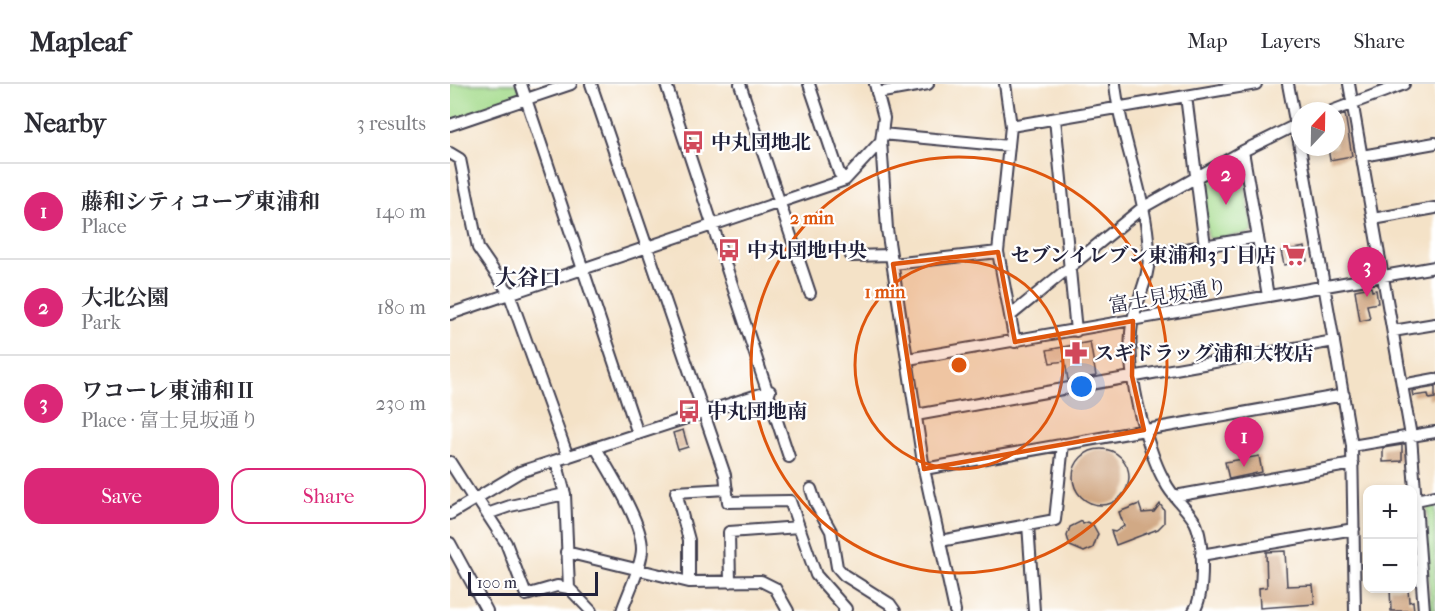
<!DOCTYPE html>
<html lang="en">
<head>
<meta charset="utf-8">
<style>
  body { margin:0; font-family:"IM FELL French Canon","Noto Serif JP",serif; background:#f7f7f7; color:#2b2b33 }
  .controls { position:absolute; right:18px; bottom:18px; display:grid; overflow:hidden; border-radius:12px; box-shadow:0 3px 9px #0003 }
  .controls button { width:54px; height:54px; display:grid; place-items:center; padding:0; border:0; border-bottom:2px solid #e1e1e2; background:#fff; color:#2b2b33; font:30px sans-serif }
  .compass { position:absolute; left:841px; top:18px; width:54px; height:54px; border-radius:50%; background:#fff; box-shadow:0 3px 9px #0003; rotate:22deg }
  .scale { position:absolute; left:18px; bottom:15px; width:130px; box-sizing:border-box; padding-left:6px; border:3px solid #22223b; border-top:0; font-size:16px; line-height:21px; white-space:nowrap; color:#22223b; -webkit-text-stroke:4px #fff; paint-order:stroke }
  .you { position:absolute; left:632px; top:303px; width:21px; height:21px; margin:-15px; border:4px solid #fff; border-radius:50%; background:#1a73e8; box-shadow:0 0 0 9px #1a73e833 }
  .badge { display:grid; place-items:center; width:39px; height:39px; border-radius:50%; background:#db2777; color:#fff; font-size:20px; font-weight:700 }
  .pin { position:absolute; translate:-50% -50px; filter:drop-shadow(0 2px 3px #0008) }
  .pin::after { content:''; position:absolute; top:32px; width:21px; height:18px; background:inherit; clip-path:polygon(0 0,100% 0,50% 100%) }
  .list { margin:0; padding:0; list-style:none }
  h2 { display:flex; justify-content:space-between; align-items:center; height:78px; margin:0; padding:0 24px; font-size:26px }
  h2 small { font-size:20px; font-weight:400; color:#7c7c81 }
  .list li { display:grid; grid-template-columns:39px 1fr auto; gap:18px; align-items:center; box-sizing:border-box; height:96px; padding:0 24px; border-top:2px solid #e1e1e2 }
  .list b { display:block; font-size:22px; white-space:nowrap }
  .list p { margin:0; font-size:20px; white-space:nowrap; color:#7c7c81 }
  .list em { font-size:20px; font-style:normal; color:#7c7c81 }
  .actions { display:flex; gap:12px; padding:18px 24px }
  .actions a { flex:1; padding:14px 0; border:2px solid #db2777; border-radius:18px; text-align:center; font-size:21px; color:#db2777 }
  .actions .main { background:#db2777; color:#fff }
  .map { position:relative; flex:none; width:985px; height:527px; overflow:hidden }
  header { display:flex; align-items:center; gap:36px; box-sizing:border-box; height:84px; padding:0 30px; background:#fff; border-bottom:2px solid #e1e1e2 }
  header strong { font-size:28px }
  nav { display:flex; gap:33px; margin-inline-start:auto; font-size:21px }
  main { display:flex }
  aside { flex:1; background:#fff }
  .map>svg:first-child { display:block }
  .green { fill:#a4db8c; stroke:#637e64; stroke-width:1.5 }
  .building { fill:#d1a985 }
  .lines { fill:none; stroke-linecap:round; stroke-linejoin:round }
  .minor-casing { stroke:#423f50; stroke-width:14 }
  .minor { stroke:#fff; stroke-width:10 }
  .marked { fill:#de560e; fill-opacity:0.2; stroke:#de560e; stroke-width:4.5; stroke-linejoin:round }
  .ring { fill:none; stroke:#de560e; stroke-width:3 }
  .labels { text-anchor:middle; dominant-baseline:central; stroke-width:4.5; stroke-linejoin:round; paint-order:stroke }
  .poi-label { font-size:20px; font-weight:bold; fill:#22223b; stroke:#fff; text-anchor:start }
  .street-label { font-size:20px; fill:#22223b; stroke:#fff }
  .quarter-label { font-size:22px; font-weight:bold; fill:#22223b; stroke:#fff }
  .centre { fill:#de560e; stroke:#fff; stroke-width:3 }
  .ring-label { font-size:18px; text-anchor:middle; font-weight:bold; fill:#de560e; stroke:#fff; stroke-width:4.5; stroke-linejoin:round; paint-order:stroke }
</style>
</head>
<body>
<header>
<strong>Mapleaf</strong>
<nav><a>Map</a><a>Layers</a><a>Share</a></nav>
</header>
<main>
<aside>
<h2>Nearby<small>3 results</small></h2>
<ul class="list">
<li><span class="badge">1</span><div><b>藤和シティコープ東浦和</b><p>Place</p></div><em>140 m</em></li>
<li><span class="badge">2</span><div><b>大北公園</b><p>Park</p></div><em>180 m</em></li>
<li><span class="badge">3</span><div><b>ワコーレ東浦和Ⅱ</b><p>Place · 富士見坂通り</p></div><em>230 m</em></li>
</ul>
<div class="actions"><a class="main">Save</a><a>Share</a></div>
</aside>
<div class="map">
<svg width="985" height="527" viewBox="0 0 985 527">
  <rect width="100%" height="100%" fill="#fff"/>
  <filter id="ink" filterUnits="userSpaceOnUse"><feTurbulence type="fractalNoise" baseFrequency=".0167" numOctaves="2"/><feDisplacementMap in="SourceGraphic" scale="12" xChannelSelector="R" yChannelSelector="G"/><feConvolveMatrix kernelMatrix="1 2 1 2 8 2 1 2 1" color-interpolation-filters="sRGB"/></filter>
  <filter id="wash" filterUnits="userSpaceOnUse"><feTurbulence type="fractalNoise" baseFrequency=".008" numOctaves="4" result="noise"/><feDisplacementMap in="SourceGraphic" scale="24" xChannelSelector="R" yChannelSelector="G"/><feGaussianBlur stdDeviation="1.35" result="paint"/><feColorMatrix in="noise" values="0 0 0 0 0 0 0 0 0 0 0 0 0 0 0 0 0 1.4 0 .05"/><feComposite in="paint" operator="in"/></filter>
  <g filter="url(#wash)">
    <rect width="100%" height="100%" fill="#f4e2c7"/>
    <path class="green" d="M0 0H67L71 10 68 15 0 38Z
      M787 74 790 75 803 146 801 149 764 155 758 154 751 96Z
      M985 418V527H980L977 419Z"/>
    <g id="blocks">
      <path class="building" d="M895 30 902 72 880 76 878 64 886 63V34Z
        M855 163 857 177 834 181 831 167Z
        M921 203 922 207 926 206 928 219 917 221 920 235 910 237 905 206Z
        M640 258 646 292 618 296 615 277 600 279 597 266Z
        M985 303V314L979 315 978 310 963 312 962 307Z
        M233 346 238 363 228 366 223 349Z
        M952 361V377L933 378V364Z
        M623 393a28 28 0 1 1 56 0a28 28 0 1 1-56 0Z
        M809 372 812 388 779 395 775 378Z
        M689 420 692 429 704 428 710 420 714 426V439L708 445 666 461 661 447 665 448 674 442 669 428Z
        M632 437 633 440 638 438 643 441 648 450 643 464 634 468 620 462 617 452 620 443Z
        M835 467 837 502 863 501 865 520 810 524 809 504 817 503 816 468Z
        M940 504H958L959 518 963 517 964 527H941Z"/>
    </g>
  </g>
  <g filter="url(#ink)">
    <use href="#blocks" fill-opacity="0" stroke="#423f50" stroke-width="1.5"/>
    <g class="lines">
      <g class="minor-casing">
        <path id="minor" d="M71 0 188 350
          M141 0 275 391 278 418 340 417 366 491 396 525 394 527
          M216 0 339 373
          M290 0 360 209
          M359 0 389 89 395 96
          M425 0 434 34 431 57 437 145 474 385 505 527
          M555 0 561 42 548 168 565 258
          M665 0C671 57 697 112 699 169 700 192 688 213 683 235 676 267 685 317 695 347 700 364 706 383 715 398 722 413 737 424 745 438 754 456 755 510 744 527
          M838 0 850 63
          M899 0 961 352 974 527
          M427 9 478 0
          M736 12 755 162
          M882 27 954 0
          M605 35 626 247
          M0 41 121 0
          M561 42 806 0
          M432 50 559 62
          M850 63 902 362 905 527
          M793 67 818 212
          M0 69 10 75 28 164 59 209 118 373
          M912 72 985 59
          M923 135 985 124
          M699 171 808 153
          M401 172 441 171
          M443 180 548 168
          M0 230 395 96 431 57
          M560 232 692 124 793 67 850 39
          M943 247 985 240
          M458 275 985 183
          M952 301 985 295
          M466 331 884 257
          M902 362 985 348
          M146 364C160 389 192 437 192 465 192 482 177 511 172 527
          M106 377 115 410 119 504 141 527
          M0 378 23 414
          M474 385 894 311
          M361 405 366 420 381 447 387 483 394 491 440 520 445 527
          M725 412 903 380
          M26 413 56 459 76 511 107 502 119 504
          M966 416 985 412
          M0 430 70 388 320 307
          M37 430 60 422 115 410
          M578 440 584 527
          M490 457 605 436 613 360
          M0 459 37 527
          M116 468 239 498 311 497 325 504 338 527
          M751 471 904 445
          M239 498V456L226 408 277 405
          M280 498 279 448 349 443"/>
      </g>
      <use href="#minor" class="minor"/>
    </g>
  </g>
  <path class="marked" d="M548 168 565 258 683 237 682 292 694 346 474 385 443 180Z"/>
  <g class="ring">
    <circle cx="509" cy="281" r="104"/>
    <circle cx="509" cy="281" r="208"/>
  </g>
  <defs>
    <g id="bus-bare" transform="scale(1.8)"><path d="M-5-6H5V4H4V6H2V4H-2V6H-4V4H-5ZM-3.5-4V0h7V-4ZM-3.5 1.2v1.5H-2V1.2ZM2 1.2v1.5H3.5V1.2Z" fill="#d1495b" stroke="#fff" stroke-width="2.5" paint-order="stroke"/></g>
    <g id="supermarket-bare" transform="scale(1.8)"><path d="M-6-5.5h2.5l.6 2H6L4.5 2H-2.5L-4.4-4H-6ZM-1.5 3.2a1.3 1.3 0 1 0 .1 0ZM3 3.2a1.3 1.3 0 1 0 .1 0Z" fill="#d1495b" stroke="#fff" stroke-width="2.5" paint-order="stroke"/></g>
    <g id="pharmacy-bare" transform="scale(1.8)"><path d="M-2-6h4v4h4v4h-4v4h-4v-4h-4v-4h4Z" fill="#d1495b" stroke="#fff" stroke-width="2.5" paint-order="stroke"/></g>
  </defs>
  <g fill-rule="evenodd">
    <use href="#bus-bare" x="243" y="58"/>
    <use href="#bus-bare" x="279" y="166"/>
    <use href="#supermarket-bare" x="844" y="171"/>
    <use href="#pharmacy-bare" x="626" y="269"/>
    <use href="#bus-bare" x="239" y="327"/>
  </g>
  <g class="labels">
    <g class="poi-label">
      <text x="261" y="58">中丸団地北</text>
      <text x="297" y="166">中丸団地中央</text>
      <text x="826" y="171" text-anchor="end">セブンイレブン東浦和3丁目店</text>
      <text x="644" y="269">スギドラッグ浦和大牧店</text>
      <text x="257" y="327">中丸団地南</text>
    </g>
    <g class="street-label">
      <text transform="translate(718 212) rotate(-10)">富士見坂通り</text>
    </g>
    <g class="quarter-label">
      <text x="78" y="194">大谷口</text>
    </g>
  </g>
  <circle cx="509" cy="281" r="9" class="centre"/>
  <g class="ring-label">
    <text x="362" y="140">2 min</text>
    <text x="435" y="214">1 min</text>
  </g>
</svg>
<div class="controls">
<button>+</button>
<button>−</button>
</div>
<svg class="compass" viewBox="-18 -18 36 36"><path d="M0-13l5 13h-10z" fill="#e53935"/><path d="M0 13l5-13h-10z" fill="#7c7c81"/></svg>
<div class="scale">100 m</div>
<div class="you"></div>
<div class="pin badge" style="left:794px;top:383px">1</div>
<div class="pin badge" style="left:776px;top:121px">2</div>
<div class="pin badge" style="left:917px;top:213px">3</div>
</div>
</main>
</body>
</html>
